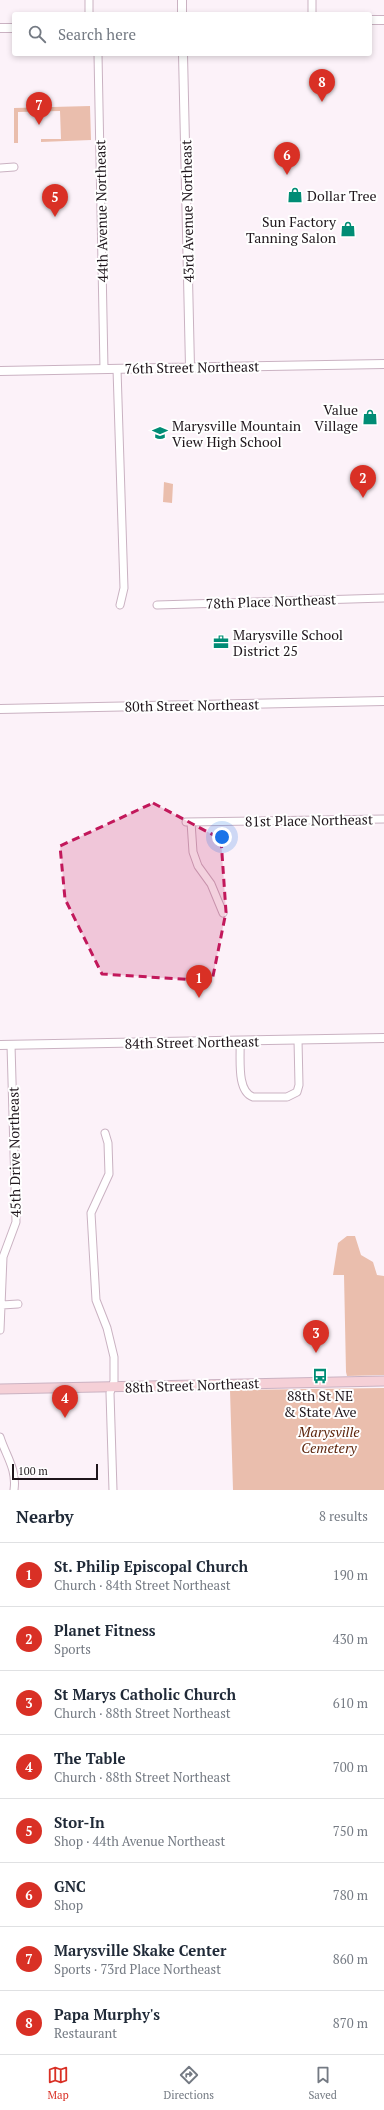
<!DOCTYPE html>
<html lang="en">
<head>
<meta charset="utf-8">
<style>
  body { margin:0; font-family:"PT Serif",serif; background:#f2f2f3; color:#1f2937 }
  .scale { position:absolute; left:12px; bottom:10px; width:86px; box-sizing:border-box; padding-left:4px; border:2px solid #1f161c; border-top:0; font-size:11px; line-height:14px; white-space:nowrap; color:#1f161c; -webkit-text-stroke:3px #fff; paint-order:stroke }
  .you { position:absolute; left:222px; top:837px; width:14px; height:14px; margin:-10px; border:3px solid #fff; border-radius:50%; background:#1a73e8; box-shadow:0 0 0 6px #1a73e833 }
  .badge { display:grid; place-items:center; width:26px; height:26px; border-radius:50%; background:#d93025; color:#fff; font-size:13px; font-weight:700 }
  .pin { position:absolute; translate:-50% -33px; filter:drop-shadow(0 1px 2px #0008) }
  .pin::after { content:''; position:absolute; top:21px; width:14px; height:12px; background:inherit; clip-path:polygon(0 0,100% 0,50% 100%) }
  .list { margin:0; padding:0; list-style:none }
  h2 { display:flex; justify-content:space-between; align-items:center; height:52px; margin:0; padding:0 16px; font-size:17px }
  h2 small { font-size:13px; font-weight:400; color:#747a83 }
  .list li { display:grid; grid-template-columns:26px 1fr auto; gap:12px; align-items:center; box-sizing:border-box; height:64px; padding:0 16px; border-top:1px solid #e0e1e3 }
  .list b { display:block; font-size:15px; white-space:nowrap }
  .list p { margin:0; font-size:13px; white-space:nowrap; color:#747a83 }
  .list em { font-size:13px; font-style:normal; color:#747a83 }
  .icon { flex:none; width:22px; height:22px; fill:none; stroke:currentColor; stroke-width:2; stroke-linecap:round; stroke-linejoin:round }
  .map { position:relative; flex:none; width:384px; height:1490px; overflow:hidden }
  .search { position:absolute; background:#fff; box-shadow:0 2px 6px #0003; left:12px; right:12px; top:12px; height:44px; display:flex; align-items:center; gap:10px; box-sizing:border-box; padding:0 14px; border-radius:4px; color:#747a83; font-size:15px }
  .sheet { height:564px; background:#fff }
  nav { display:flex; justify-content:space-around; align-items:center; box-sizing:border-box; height:56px; border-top:1px solid #e0e1e3; background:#fff; font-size:11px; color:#747a83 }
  nav a { display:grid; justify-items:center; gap:2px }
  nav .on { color:#d93025 }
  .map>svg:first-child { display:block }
  .green { fill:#eabead }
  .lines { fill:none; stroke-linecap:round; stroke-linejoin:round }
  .minor-casing { stroke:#cab2c2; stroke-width:9 }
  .tertiary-casing { stroke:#cab2c2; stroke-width:10 }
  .secondary-casing { stroke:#cab2c2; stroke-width:11 }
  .minor { stroke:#fff; stroke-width:7 }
  .tertiary { stroke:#fff; stroke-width:8 }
  .secondary { stroke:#f5d0d7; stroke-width:9 }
  .marked { fill:#c2185b; fill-opacity:0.2; stroke:#c2185b; stroke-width:3; stroke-dasharray:8 5; stroke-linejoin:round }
  .labels { text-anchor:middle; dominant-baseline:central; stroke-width:4; stroke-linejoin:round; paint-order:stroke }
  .poi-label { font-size:14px; fill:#1f161c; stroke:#fff; text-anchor:start }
  .street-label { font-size:14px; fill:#1f161c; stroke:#fff }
  .park-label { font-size:14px; font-style:italic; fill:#5d250c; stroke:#fff }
</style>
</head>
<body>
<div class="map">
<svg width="384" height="1490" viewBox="0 0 384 1490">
  <rect width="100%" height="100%" fill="#fcf2f9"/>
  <path class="green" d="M90 106 91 140 41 142V139H61L60 111 18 112V143H14V108Z
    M164 482 173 484 172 503 163 502Z
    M347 1236H355L361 1255 373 1262 377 1275 384 1276V1375L347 1376 346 1372 344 1275H333L338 1243Z
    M384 1388V1490H233L230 1390Z"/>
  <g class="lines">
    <g class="minor-casing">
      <path id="minor" d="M89 0V14
        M312 0V14
        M98 54 104 369
        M0 168 14 167
        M117 369 124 588 120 605
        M157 605 384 598
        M186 822 384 819
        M191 822 193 852 198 866 211 884 223 913
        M240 1041C241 1057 236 1091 253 1097H287L297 1092 299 1085 298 1040
        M105 1133 108 1143 109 1174 91 1213 96 1300 107 1328 114 1357V1381L110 1393 113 1490
        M2 1305 18 1304
        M0 1330 3 1257 16 1222 11 1045
        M0 1437C6 1456 17 1469 14 1490"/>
    </g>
    <g class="tertiary-casing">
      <path id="tertiary" d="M182 0V14
        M370 20H384
        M0 28H14
        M183 54 190 367
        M0 371 384 364
        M0 709 384 701
        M0 1045 384 1038"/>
    </g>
    <g class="secondary-casing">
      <path id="secondary" d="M0 1389 384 1381"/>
    </g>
    <use href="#minor" class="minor"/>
    <use href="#tertiary" class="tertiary"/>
    <use href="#secondary" class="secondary"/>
  </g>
  <path class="marked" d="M153 803 221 839 226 912 212 981 102 974 65 899 60 846Z"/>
  <defs>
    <g id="shop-bare" transform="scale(1.2)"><path d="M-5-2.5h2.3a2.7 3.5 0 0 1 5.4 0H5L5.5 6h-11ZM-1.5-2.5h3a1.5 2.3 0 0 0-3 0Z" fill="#008c75" stroke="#fff" stroke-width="2.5" paint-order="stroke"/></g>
    <g id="school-bare" transform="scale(1.2)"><path d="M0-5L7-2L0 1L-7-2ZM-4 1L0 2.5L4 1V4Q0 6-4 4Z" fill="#008c75" stroke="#fff" stroke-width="2.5" paint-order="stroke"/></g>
    <g id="office-bare" transform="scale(1.2)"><path d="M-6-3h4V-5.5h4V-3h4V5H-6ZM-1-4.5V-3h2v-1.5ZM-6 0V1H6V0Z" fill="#008c75" stroke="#fff" stroke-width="2.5" paint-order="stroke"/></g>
    <g id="bus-bare" transform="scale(1.2)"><path d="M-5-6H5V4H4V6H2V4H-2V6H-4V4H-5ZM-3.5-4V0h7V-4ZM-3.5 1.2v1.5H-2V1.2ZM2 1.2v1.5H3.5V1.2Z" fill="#008c75" stroke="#fff" stroke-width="2.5" paint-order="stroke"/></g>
  </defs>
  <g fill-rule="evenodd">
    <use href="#shop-bare" x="295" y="195"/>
    <use href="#shop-bare" x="348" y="229"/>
    <use href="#shop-bare" x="370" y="417"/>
    <use href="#school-bare" x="160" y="433"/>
    <use href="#office-bare" x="221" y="642"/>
    <use href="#bus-bare" x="320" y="1376"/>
  </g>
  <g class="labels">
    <g class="poi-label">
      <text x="307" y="195">Dollar Tree</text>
      <text x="336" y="221" text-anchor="end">Sun Factory<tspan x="336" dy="16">Tanning Salon</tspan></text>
      <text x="358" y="409" text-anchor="end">Value<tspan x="358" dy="16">Village</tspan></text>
      <text x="172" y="425">Marysville Mountain<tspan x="172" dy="16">View High School</tspan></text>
      <text x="233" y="634">Marysville School<tspan x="233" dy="16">District 25</tspan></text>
      <text x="320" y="1395" text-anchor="middle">88th St NE<tspan x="320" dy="16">&amp; State Ave</tspan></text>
    </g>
    <g class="street-label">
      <text transform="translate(101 211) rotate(-91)">44th Avenue Northeast</text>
      <text transform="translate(187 211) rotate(-91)">43rd Avenue Northeast</text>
      <text transform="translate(192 367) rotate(-1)">76th Street Northeast</text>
      <text transform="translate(271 601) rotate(-2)">78th Place Northeast</text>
      <text transform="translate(192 705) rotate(-1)">80th Street Northeast</text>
      <text transform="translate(309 820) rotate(-1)">81st Place Northeast</text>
      <text transform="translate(192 1042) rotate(-1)">84th Street Northeast</text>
      <text transform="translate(14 1152) rotate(-91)">45th Drive Northeast</text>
      <text transform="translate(192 1385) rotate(-2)">88th Street Northeast</text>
    </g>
    <g class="park-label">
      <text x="329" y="1431">Marysville<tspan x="329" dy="16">Cemetery</tspan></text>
    </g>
  </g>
</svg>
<div class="scale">100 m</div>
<div class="you"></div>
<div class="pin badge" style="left:199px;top:998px">1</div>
<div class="pin badge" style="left:363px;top:498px">2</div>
<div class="pin badge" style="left:316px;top:1353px">3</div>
<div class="pin badge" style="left:65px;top:1418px">4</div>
<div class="pin badge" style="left:55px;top:217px">5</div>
<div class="pin badge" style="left:287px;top:175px">6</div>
<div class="pin badge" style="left:39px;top:125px">7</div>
<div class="pin badge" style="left:322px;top:102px">8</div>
<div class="search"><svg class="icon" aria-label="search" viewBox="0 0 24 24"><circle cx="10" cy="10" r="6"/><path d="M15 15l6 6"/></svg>Search here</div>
</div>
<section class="sheet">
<h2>Nearby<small>8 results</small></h2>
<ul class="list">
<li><span class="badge">1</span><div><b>St. Philip Episcopal Church</b><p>Church · 84th Street Northeast</p></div><em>190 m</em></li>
<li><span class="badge">2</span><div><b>Planet Fitness</b><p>Sports</p></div><em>430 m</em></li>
<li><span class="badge">3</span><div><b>St Marys Catholic Church</b><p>Church · 88th Street Northeast</p></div><em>610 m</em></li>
<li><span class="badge">4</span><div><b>The Table</b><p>Church · 88th Street Northeast</p></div><em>700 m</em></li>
<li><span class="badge">5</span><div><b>Stor-In</b><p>Shop · 44th Avenue Northeast</p></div><em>750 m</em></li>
<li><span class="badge">6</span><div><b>GNC</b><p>Shop</p></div><em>780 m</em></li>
<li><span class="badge">7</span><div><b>Marysville Skake Center</b><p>Sports · 73rd Place Northeast</p></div><em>860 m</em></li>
<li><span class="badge">8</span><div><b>Papa Murphy's</b><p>Restaurant</p></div><em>870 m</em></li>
</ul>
</section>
<nav>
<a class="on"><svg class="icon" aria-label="map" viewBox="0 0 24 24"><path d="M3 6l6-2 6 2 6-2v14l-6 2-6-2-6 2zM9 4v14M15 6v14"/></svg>Map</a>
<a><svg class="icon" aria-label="directions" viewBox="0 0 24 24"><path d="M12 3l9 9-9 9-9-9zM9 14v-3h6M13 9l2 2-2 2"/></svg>Directions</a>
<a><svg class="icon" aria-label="saved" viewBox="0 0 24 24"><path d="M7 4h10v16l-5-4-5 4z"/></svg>Saved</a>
</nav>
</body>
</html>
